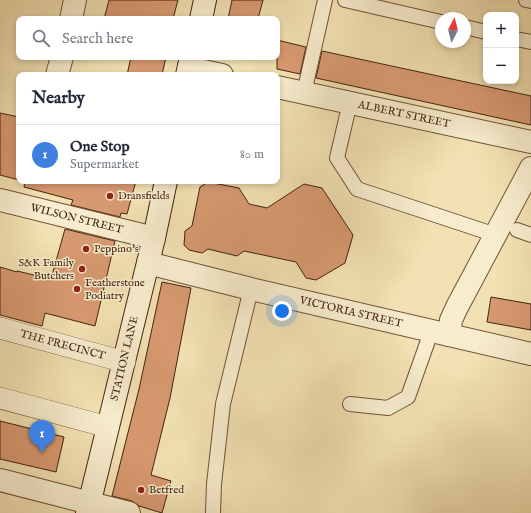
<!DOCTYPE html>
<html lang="en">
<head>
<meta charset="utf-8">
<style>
  body { margin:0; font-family:"IM FELL English",serif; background:#f2f2f3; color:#1f2937 }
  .controls { position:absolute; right:12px; top:12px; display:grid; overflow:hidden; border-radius:8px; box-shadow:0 2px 6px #0003 }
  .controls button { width:36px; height:36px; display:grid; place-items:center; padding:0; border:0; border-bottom:1px solid #e0e1e3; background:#fff; color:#1f2937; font:20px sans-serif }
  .compass { position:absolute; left:435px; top:12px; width:36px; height:36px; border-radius:50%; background:#fff; box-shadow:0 2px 6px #0003; rotate:7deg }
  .you { position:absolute; left:282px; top:311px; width:14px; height:14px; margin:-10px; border:3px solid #fff; border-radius:50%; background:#1a73e8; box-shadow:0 0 0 6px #1a73e833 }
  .badge { display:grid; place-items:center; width:26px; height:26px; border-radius:50%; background:#2563eb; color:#fff; font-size:13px; font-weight:700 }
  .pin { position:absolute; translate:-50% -33px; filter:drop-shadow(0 1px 2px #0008) }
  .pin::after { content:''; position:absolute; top:21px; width:14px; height:12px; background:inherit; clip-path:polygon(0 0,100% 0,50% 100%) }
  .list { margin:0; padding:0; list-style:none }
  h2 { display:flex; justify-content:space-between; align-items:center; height:52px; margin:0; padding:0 16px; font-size:17px }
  h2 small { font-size:13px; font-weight:400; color:#747a83 }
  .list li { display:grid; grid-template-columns:26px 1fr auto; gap:12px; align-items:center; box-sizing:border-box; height:60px; padding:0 16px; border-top:1px solid #e0e1e3 }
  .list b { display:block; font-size:15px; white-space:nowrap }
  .list p { margin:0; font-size:13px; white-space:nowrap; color:#747a83 }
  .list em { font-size:13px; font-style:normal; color:#747a83 }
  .icon { flex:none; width:22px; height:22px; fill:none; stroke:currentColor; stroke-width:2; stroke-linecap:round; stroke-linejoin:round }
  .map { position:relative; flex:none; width:531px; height:513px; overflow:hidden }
  .search { position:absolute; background:#fff; box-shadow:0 2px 6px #0003; left:16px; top:16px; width:264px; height:44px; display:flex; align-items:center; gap:10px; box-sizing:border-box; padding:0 14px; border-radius:8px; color:#747a83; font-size:15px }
  .panel { position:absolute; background:#fff; box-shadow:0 2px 6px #0003; left:16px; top:72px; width:264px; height:112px; border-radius:8px }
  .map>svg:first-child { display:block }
  .building { fill:#d79970; stroke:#432311 }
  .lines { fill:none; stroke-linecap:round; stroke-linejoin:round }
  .service-casing { stroke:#6f5239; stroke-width:16 }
  .pedestrian-casing { stroke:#6f5239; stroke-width:22 }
  .minor-casing { stroke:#6f5239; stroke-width:24 }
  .secondary-casing { stroke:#432311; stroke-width:24 }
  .service { stroke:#f7eccd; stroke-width:14 }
  .pedestrian { stroke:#f7eccd; stroke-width:21 }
  .minor { stroke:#f7eccd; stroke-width:22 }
  .secondary { stroke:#f7eccd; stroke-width:22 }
  .poi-dot { fill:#8f2418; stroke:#f7eccd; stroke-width:1.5 }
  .labels { text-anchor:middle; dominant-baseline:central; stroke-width:3; stroke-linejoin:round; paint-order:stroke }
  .street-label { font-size:11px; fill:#432311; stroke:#f7eccd }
  .poi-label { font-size:11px; fill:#432311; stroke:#f7eccd; text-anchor:start }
</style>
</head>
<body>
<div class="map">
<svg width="531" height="513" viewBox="0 0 531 513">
  <rect width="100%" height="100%" fill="#f2e1b2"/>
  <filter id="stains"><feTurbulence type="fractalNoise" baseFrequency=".005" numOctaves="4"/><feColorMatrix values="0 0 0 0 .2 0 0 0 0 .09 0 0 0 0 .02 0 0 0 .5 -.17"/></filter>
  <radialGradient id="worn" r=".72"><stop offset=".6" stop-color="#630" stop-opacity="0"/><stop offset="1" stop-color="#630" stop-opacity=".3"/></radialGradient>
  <path class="building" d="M109 0H178L173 19H104Z
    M232 0H263L258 19H228Z
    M277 40 306 47 300 74 277 69Z
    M322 51 531 96V125L316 78Z
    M131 57H166L162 75H127Z
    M0 113 19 117V180L0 175Z
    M25 181H136L127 214 121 213 120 217 71 205 73 200 24 187Z
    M208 182 239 188 249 204 267 208 304 184 322 188 353 235 345 263 316 280 306 278 296 262 244 251 237 256 208 249 202 253 189 250 184 245 185 231 192 226 200 187Z
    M65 229 115 241 95 326 45 313 42 326 0 315V267L17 272V271L51 279Z
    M162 282 191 288 170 398 151 475 171 481 162 513 139 506 132 501 112 496 139 389Z
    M491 297 531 304V330L487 322Z
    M0 421 64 437 56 472 0 459Z"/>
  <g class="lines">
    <g class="service-casing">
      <path id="service" d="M345 0 441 22
        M526 0 531 1
        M465 27 486 32
        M516 39 531 42
        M304 93 325 0
        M350 102 337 158 357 189 496 235
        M517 230 531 235
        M350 404 388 408 408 397 431 332
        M213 513 214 484 223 404 251 289"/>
    </g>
    <g class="pedestrian-casing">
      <g id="pedestrian">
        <path id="s1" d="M0 328 125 362"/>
        <path d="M0 398 108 427"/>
      </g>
    </g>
    <g class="minor-casing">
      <g id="minor">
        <path d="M71 19 75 0"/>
        <path d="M189 68 222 75"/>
        <path d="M57 75 62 57"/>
        <path id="s2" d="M277 87 531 142"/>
        <path id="s3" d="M0 200 154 238"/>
        <path id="s4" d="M148 263 251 289 531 354"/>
        <path d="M449 335 451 320 457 307 531 168"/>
        <path d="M0 480 129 513"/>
      </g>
    </g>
    <g class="secondary-casing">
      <g id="secondary">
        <path d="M201 19 205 0"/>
        <path d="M187 75 191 57"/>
        <path id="s5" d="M87 513 154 238 166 181"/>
      </g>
    </g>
    <use href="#service" class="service"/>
    <use href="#pedestrian" class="pedestrian"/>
    <use href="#minor" class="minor"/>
    <use href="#secondary" class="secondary"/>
  </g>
  <g class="poi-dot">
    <circle cx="110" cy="196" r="4"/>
    <circle cx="86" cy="249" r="4"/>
    <circle cx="82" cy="269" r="4"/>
    <circle cx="77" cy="289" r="4"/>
    <circle cx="141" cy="490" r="4"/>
  </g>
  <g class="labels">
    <g class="street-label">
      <text stroke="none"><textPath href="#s2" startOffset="130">ALBERT STREET</textPath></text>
      <text stroke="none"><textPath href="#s3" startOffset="79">WILSON STREET</textPath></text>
      <text stroke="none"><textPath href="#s4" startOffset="209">VICTORIA STREET</textPath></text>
      <text stroke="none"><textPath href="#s1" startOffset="65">THE PRECINCT</textPath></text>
      <text stroke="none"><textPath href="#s5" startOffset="159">STATION LANE</textPath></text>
    </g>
    <g class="poi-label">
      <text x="118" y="196">Dransfields</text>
      <text x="94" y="249">Peppino's</text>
      <text x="74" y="263" text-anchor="end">S&amp;K Family<tspan x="74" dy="13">Butchers</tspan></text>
      <text x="85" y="283">Featherstone<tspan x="85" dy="13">Podiatry</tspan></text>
      <text x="149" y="490">Betfred</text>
    </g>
  </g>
  <rect width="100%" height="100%" filter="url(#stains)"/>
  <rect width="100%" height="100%" fill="url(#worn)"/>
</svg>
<div class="controls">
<button>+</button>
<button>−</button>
</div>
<svg class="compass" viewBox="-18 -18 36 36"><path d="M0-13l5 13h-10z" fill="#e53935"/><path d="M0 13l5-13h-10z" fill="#747a83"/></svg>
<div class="you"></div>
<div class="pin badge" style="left:42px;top:453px;background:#3f7fe0">1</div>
<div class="search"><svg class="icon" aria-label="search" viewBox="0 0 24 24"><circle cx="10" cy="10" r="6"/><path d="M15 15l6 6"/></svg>Search here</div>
<section class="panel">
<h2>Nearby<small></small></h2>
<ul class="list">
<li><span class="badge" style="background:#3f7fe0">1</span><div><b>One Stop</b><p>Supermarket</p></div><em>80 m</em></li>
</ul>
</section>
</div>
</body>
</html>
